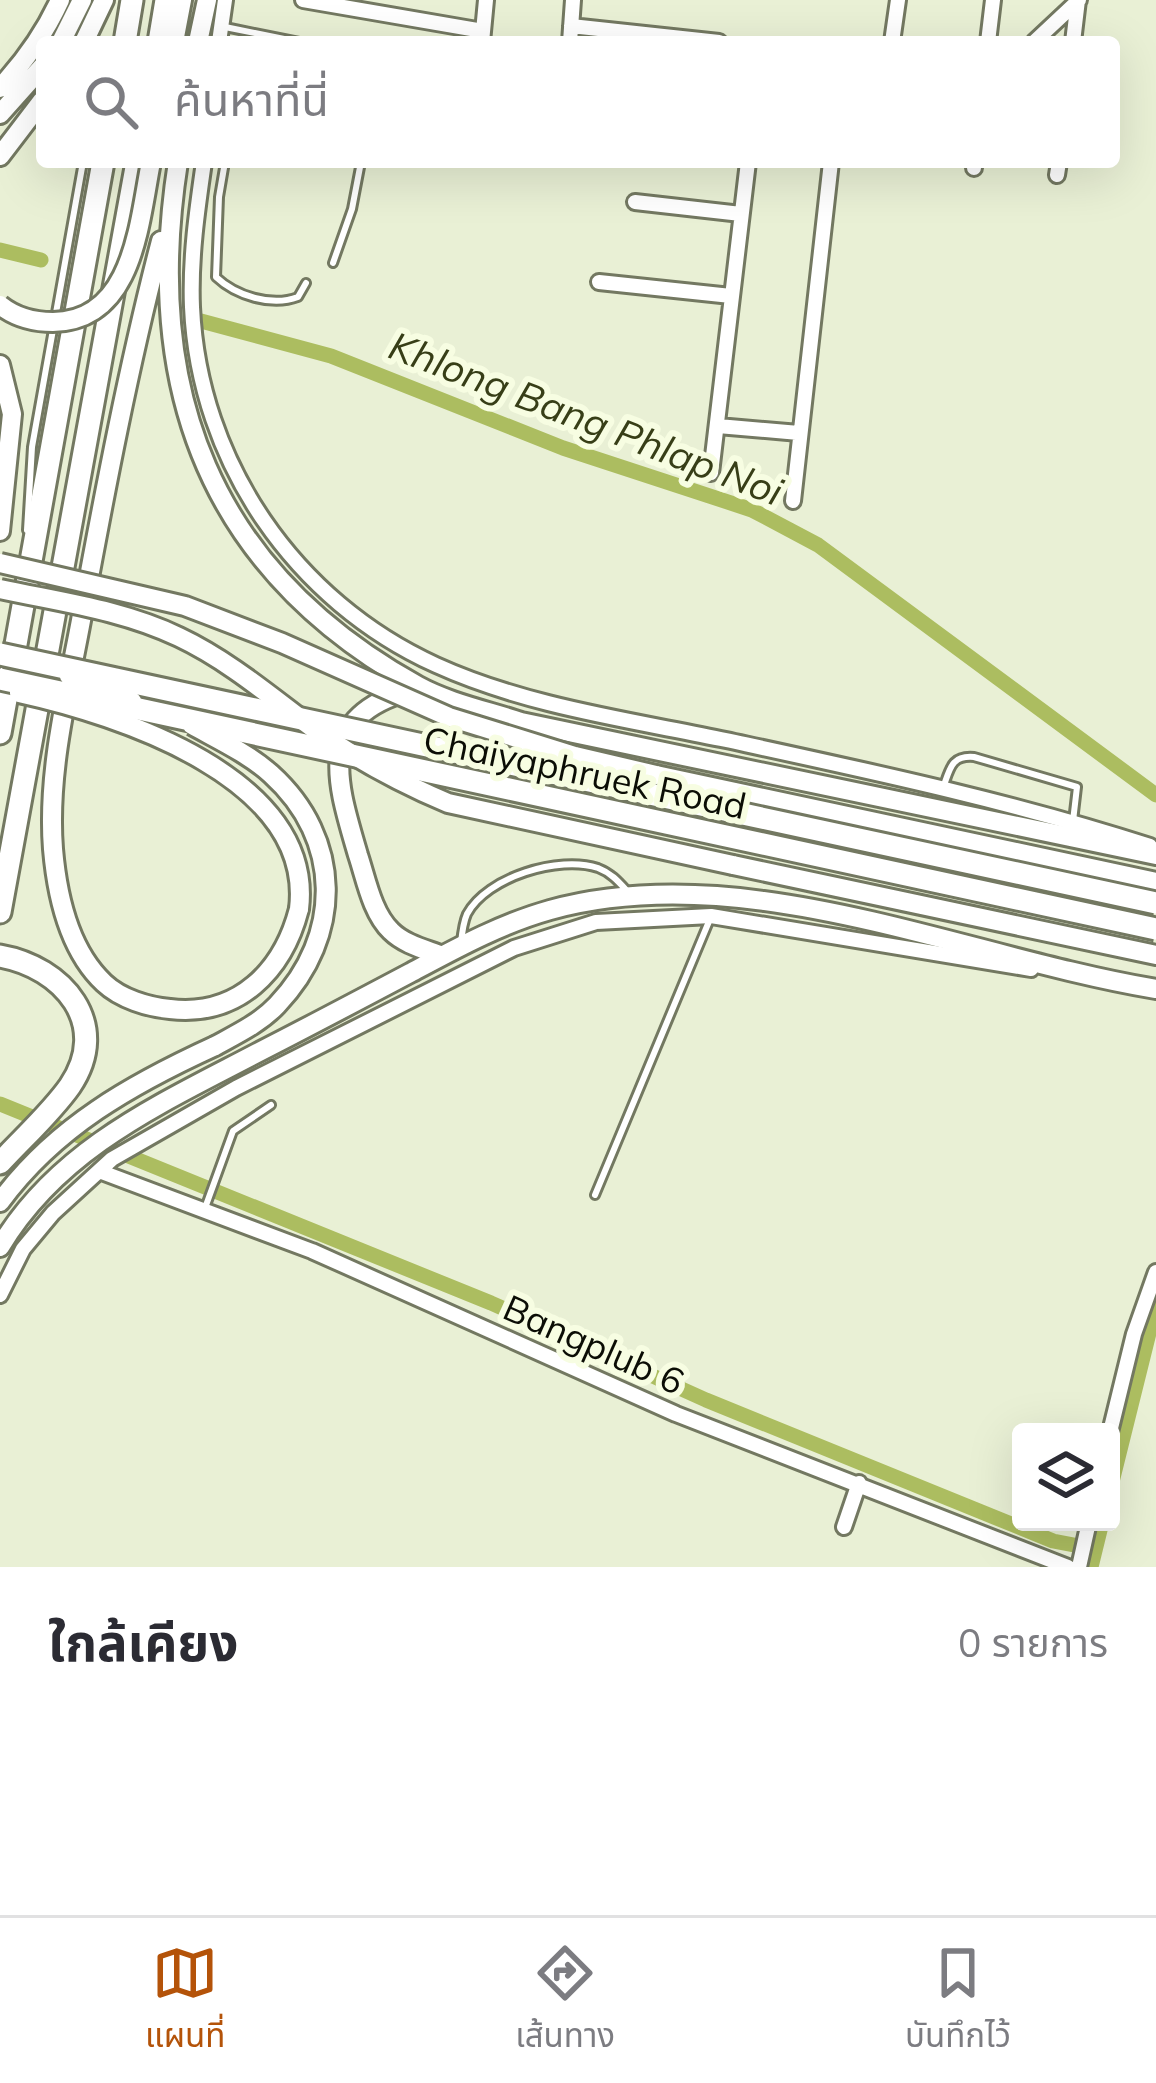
<!DOCTYPE html>
<html lang="th">
<head>
<meta charset="utf-8">
<style>
  body { margin:0; font-family:Mulish,"Noto Sans Thai",sans-serif; background:#f2f2f3; color:#2b2b33 }
  .controls { position:absolute; right:36px; bottom:36px; display:grid; overflow:hidden; border-radius:12px; box-shadow:0 12px 48px #0002 }
  .controls button { width:108px; height:108px; display:grid; place-items:center; padding:0; border:0; border-bottom:3px solid #e1e1e2; background:#fff; color:#2b2b33; font:60px sans-serif }
  .list { margin:0; padding:0; list-style:none }
  h2 { display:flex; justify-content:space-between; align-items:center; height:156px; margin:0; padding:0 48px; font-size:51px }
  h2 small { font-size:39px; font-weight:400; color:#7c7c81 }
  .icon { flex:none; width:66px; height:66px; fill:none; stroke:currentColor; stroke-width:2; stroke-linecap:round; stroke-linejoin:round }
  .map { position:relative; flex:none; width:1156px; height:1567px; overflow:hidden }
  .search { position:absolute; background:#fff; box-shadow:0 12px 48px #0002; left:36px; right:36px; top:36px; height:132px; display:flex; align-items:center; gap:30px; box-sizing:border-box; padding:0 42px; border-radius:12px; color:#7c7c81; font-size:45px }
  .sheet { height:348px; background:#fff }
  nav { display:flex; justify-content:space-around; align-items:center; box-sizing:border-box; height:168px; border-top:3px solid #e1e1e2; background:#fff; font-size:33px; color:#7c7c81 }
  nav a { display:grid; justify-items:center; gap:6px }
  nav .on { color:#b45309 }
  .map>svg:first-child { display:block }
  .lines { fill:none; stroke-linecap:round; stroke-linejoin:round }
  .canal { stroke:#acbd60; stroke-width:15 }
  .lane-casing { stroke:#737861; stroke-width:12 }
  .street-casing { stroke:#737861; stroke-width:20 }
  .secondary-casing { stroke:#737861; stroke-width:24 }
  .primary-casing { stroke:#737861; stroke-width:27 }
  .lane { stroke:#fff; stroke-width:6 }
  .street { stroke:#fff; stroke-width:14 }
  .secondary { stroke:#fff; stroke-width:18 }
  .primary { stroke:#fff; stroke-width:21 }
  .secondary-bridge-casing { stroke:#737861; stroke-width:24; stroke-linecap:butt }
  .primary-bridge-casing { stroke:#737861; stroke-width:27; stroke-linecap:butt }
  .secondary-bridge { stroke:#fff; stroke-width:18 }
  .primary-bridge { stroke:#fff; stroke-width:21 }
  .labels { text-anchor:middle; dominant-baseline:central; stroke-width:12; stroke-linejoin:round; paint-order:stroke }
  .street-label { font-size:36px; fill:#0b0d05; stroke:#f7fde2 }
  .water-label { font-size:39px; font-style:italic; fill:#373e17; stroke:#f7fde2 }
</style>
</head>
<body>
<div class="map">
<svg width="1156" height="1567" viewBox="0 0 1156 1567">
  <rect width="100%" height="100%" fill="#e9f0d5"/>
  <g class="lines">
    <path class="canal" d="M0 250 41 260
      M201 321 331 356 563 448 752 510 818 545 1156 795
      M0 1104 491 1303 706 1400 1053 1541 1095 1549
      M1111 1486 1156 1305
      M1091 1567 1102 1522"/>
    <g class="lane-casing">
      <path id="lane" d="M225 27 299 42
        M225 162 219 197 216 277C236 296 272 307 298 297L306 283
        M333 263 352 209 361 162
        M27 530 32 447 83 162
        M943 788C950 769 951 755 974 757L1077 787 1073 821
        M461 943C462 933 463 923 467 914 487 877 559 855 598 868 611 873 618 881 628 892
        M595 1195 710 919
        M205 1208 233 1131 271 1105"/>
    </g>
    <g class="street-casing">
      <path id="street" d="M303 0 483 31
        M571 26 719 42
        M219 42 225 0
        M482 42 486 0
        M570 42 573 0
        M892 42 898 0
        M988 42 993 0
        M1034 42 1079 0
        M1073 42 1078 0
        M204 162C197 210 190 259 192 307 199 462 295 601 436 665 526 706 630 720 726 740 869 771 1011 801 1150 846
        M974 168V162
        M1057 175 1059 162
        M635 202 741 214
        M599 282 731 296
        M718 426 799 433
        M711 473 748 162
        M793 501 831 162
        M99 1171 312 1251 676 1414 1068 1567
        M0 1295 23 1249 53 1213 112 1159 236 1088 514 948 596 922 711 916 1031 969
        M1110 1432 1134 1334 1156 1272
        M844 1527 859 1483
        M1079 1567 1089 1522"/>
    </g>
    <g class="secondary-casing">
      <path id="secondary" d="M61 42 82 0
        M84 42 104 0
        M174 42 182 0
        M198 42 207 0
        M0 88C25 61 45 33 60 0
        M0 114 42 67
        M0 156 42 101
        M178 162C142 390 210 571 418 686 449 703 488 711 521 722L1156 855
        M161 241C129 364 105 490 82 615 68 692 47 771 53 849 57 896 69 950 104 983 121 999 148 1007 170 1009 238 1017 283 971 299 909
        M0 365 12 414 0 531
        M408 691C314 718 337 783 358 855 366 879 372 913 391 931 404 944 424 949 440 955
        M656 775 1156 882
        M733 865 1156 955
        M0 1202C55 1127 132 1084 215 1046
        M0 1247C58 1149 160 1104 257 1053 308 1027 359 1000 410 973 455 949 500 924 550 910 745 856 964 957 1156 989"/>
    </g>
    <g class="primary-casing">
      <path id="primary" d="M125 42 132 0
        M159 42 166 0
        M0 733 103 162
        M0 912 137 162
        M0 956C63 967 112 1024 70 1086 51 1113 23 1138 0 1163"/>
    </g>
    <use href="#lane" class="lane"/>
    <use href="#street" class="street"/>
    <use href="#secondary" class="secondary"/>
    <use href="#primary" class="primary"/>
    <g class="secondary-bridge-casing">
      <path id="secondary-bridge" d="M0 305C15 317 34 322 53 322 134 321 139 222 151 162
        M0 563 185 606 282 643 449 717 575 756 656 775
        M0 589C60 602 123 610 179 637 232 662 278 703 325 737 364 763 405 785 448 803L733 865
        M69 676 132 701
        M19 693C119 715 315 778 299 909
        M192 725C217 739 249 754 271 774 343 839 343 936 277 1005 260 1023 237 1034 215 1046"/>
    </g>
    <g class="primary-bridge-casing">
      <path id="primary-bridge" d="M0 654 1156 903
        M0 679 1156 929"/>
    </g>
    <use href="#secondary-bridge" class="secondary-bridge"/>
    <use href="#primary-bridge" class="primary-bridge"/>
  </g>
  <g class="labels">
    <g class="street-label">
      <text transform="translate(585 772) rotate(12)">Chaiyaphruek Road</text>
      <text transform="translate(594 1344) rotate(24)">Bangplub 6</text>
    </g>
    <g class="water-label">
      <text transform="translate(586 418) rotate(21)">Khlong Bang Phlap Noi</text>
    </g>
  </g>
</svg>
<div class="controls">
<button><svg class="icon" aria-label="layers" viewBox="0 0 24 24"><path d="M12 4l9 5-9 5-9-5zM3 14l9 5 9-5"/></svg></button>
</div>
<div class="search"><svg class="icon" aria-label="search" viewBox="0 0 24 24"><circle cx="10" cy="10" r="6"/><path d="M15 15l6 6"/></svg>ค้นหาที่นี่</div>
</div>
<section class="sheet">
<h2>ใกล้เคียง<small>0 รายการ</small></h2>
<ul class="list">
</ul>
</section>
<nav>
<a class="on"><svg class="icon" aria-label="map" viewBox="0 0 24 24"><path d="M3 6l6-2 6 2 6-2v14l-6 2-6-2-6 2zM9 4v14M15 6v14"/></svg>แผนที่</a>
<a><svg class="icon" aria-label="directions" viewBox="0 0 24 24"><path d="M12 3l9 9-9 9-9-9zM9 14v-3h6M13 9l2 2-2 2"/></svg>เส้นทาง</a>
<a><svg class="icon" aria-label="saved" viewBox="0 0 24 24"><path d="M7 4h10v16l-5-4-5 4z"/></svg>บันทึกไว้</a>
</nav>
</body>
</html>
